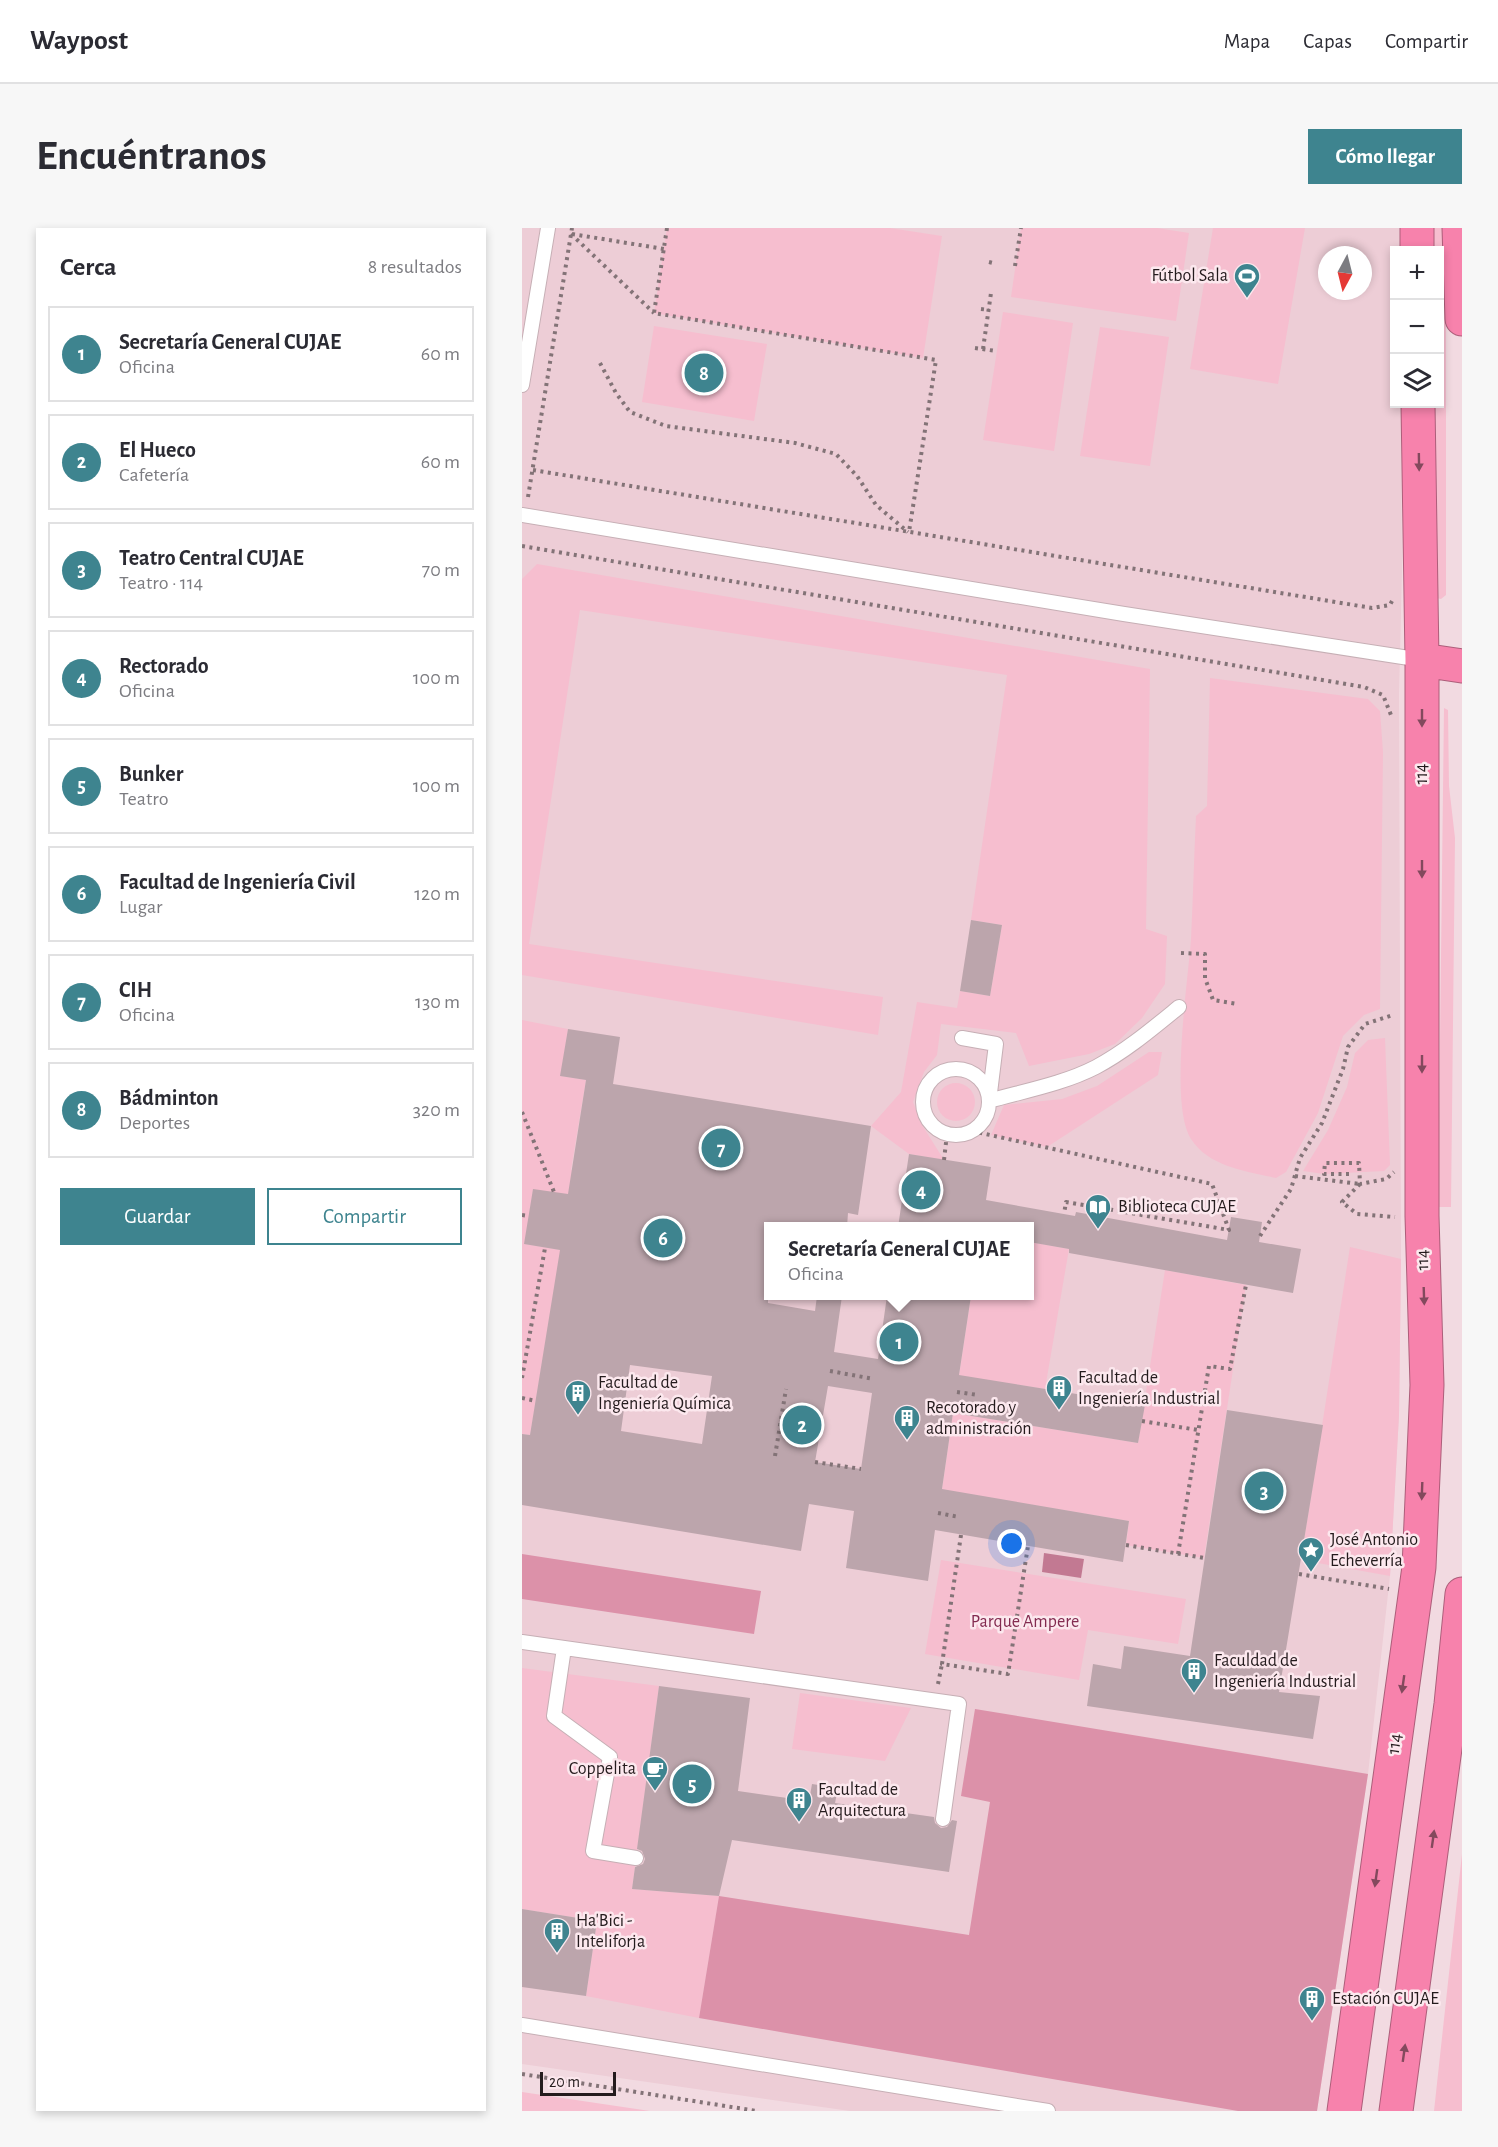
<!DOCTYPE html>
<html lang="es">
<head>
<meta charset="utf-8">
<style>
  body { margin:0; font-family:"Alegreya Sans",sans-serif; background:#f7f7f7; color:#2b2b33 }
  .controls { position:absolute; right:18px; top:18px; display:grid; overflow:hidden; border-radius:0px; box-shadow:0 3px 9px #0003 }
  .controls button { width:54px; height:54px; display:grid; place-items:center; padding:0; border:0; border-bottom:2px solid #e1e1e2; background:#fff; color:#2b2b33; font:30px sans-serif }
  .compass { position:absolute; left:796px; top:18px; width:54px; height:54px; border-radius:50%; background:#fff; box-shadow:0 3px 9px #0003; rotate:187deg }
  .scale { position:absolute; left:18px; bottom:15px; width:76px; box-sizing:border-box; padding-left:6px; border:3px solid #241b1d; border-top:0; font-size:16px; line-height:21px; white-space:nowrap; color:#241b1d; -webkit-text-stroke:4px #fce8ee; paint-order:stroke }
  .you { position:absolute; left:490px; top:1316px; width:21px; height:21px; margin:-15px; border:4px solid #fff; border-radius:50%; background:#1a73e8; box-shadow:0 0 0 9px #1a73e833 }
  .badge { display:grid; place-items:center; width:39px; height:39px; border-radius:50%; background:#3e848f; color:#fff; font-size:20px; font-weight:700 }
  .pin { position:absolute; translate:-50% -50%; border:3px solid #fff; box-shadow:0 2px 6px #0006 }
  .popup { position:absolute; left:242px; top:994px; width:270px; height:78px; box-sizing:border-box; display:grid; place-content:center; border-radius:0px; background:#fff; filter:drop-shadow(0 2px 4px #0005); font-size:20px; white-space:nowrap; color:#7c7c81 }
  .popup b { font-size:22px; color:#2b2b33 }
  .popup::after { content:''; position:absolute; left:50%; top:100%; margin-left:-12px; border:12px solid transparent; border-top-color:#fff }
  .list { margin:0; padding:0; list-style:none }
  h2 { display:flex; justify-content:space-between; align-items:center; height:78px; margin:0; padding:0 24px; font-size:26px }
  h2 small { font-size:20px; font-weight:400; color:#7c7c81 }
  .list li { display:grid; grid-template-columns:39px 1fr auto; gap:18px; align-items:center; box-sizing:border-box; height:96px; margin:0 12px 12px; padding:0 12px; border:2px solid #e1e1e2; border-radius:0px }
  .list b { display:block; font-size:22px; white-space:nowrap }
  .list p { margin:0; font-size:20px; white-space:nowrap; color:#7c7c81 }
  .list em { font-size:20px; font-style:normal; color:#7c7c81 }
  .actions { display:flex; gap:12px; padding:18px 24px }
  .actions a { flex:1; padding:14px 0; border:2px solid #3e848f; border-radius:0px; text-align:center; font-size:21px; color:#3e848f }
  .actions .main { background:#3e848f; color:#fff }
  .icon { flex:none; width:33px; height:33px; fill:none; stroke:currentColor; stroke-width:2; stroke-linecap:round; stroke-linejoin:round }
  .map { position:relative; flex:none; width:940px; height:1883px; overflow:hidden; border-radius:0px }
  header { display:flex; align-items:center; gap:36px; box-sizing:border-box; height:84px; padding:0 30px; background:#fff; border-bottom:2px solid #e1e1e2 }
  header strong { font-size:28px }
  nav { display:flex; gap:33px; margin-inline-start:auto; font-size:21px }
  .intro { display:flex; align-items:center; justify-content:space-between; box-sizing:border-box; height:144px; padding:0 36px }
  h1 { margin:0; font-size:42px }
  .button { padding:15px 27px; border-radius:0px; background:#3e848f; color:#fff; font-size:21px; font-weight:700 }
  main { display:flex; gap:36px; padding:0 36px }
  aside { flex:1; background:#fff; border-radius:0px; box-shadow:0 3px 9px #0003 }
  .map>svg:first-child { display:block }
  .built { fill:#edcdd6; fill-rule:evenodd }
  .green { fill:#f6becf }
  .forest { fill:#dc91a9 }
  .water { fill:#c27992 }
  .building { fill:#bca5ac; fill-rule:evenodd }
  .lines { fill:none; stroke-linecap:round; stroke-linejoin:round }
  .lane-casing { stroke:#c6afb5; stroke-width:16 }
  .highway-casing { stroke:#ad5e7a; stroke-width:35 }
  .path { stroke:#837377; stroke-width:4; stroke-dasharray:3 4.5; stroke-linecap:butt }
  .lane { stroke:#fff; stroke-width:14 }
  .highway { stroke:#f782ac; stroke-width:33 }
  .oneway { fill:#83495d }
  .labels { text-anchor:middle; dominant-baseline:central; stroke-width:5; stroke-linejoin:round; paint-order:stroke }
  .poi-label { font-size:18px; fill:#241b1d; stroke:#fce8ee; text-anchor:start }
  .street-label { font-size:18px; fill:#241b1d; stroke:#fce8ee }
  .park-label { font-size:18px; fill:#832b50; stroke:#fce8ee }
</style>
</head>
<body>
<header>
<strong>Waypost</strong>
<nav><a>Mapa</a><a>Capas</a><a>Compartir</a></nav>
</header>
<div class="intro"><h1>Encuéntranos</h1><a class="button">Cómo llegar</a></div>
<main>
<aside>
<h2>Cerca<small>8 resultados</small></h2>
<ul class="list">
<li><span class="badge">1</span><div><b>Secretaría General CUJAE</b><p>Oficina</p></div><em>60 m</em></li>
<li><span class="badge">2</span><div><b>El Hueco</b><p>Cafetería</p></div><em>60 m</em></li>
<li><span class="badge">3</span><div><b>Teatro Central CUJAE</b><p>Teatro · 114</p></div><em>70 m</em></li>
<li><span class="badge">4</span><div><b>Rectorado</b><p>Oficina</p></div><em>100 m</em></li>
<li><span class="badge">5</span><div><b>Bunker</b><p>Teatro</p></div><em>100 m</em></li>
<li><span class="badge">6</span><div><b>Facultad de Ingeniería Civil</b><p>Lugar</p></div><em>120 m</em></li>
<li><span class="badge">7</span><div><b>CIH</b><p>Oficina</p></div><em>130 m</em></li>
<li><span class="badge">8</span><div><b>Bádminton</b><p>Deportes</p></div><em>320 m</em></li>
</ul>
<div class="actions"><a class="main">Guardar</a><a>Compartir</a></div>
</aside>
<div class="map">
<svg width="940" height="1883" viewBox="0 0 940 1883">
  <rect width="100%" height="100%" fill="#f2dae1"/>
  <path class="built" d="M0 0H878L879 22H872V176H879L880 343 877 466 879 1031 877 1187 868 1348 846 1546 795 1883H328L0 1836ZM805 27H841V63H805ZM246 998H508V1068H246Z"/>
  <path class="green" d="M145 0H368L420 8 401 130 132 85Z
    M499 0H635L667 5 654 93 489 69Z
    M691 0H783L756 156 668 141Z
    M903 0H924V367L919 371 914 370 904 176H918V22H903Z
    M481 84 551 95 532 223 461 212Z
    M132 98 245 116 232 193 120 174Z
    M578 99 647 109 628 238 558 228Z
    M15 336 628 441 624 701 645 708 643 756 620 790 593 816 567 826 507 838 494 805 419 796 415 827 402 844 391 874 400 897 422 932 387 926 349 898 379 864 395 774 435 780 438 763 468 768 480 697 449 692 485 447 58 382 7 716 361 769 356 807 0 747V351Z
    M688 450 846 471 858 483 861 524 858 781 842 787 821 808 796 885 764 944 754 950C724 943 687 939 669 911 647 876 666 755 669 711 671 670 672 629 674 588L685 578Z
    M922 480 926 482 927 558 933 610 929 979H916Z
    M0 792 46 801 39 848 64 852 49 942 99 951 96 974 11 962 3 1016 39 1022 8 1207 0 1206Z
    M863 810 868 937 862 943 802 946 781 943 806 902 825 859 833 825 846 812Z
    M627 824H640L636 847 525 919 469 907 482 877 540 871 575 858Z
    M415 874a19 19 0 1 1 38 0a19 19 0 1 1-38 0Z
    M508 1014 547 1021 523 1161 437 1148 449 1068H508Z
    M828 1019 879 1031 877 1187 868 1348 779 1332Z
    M643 1042 724 1057 682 1330 604 1317 607 1293 420 1262 431 1185 616 1215Z
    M419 1332 664 1371 656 1416 566 1402 557 1452 403 1426Z
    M0 1440 137 1458 110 1661 197 1668 177 1790 64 1768 75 1693 0 1681Z
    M278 1465 389 1480 363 1533 270 1521Z
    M940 1626V1883H912Z
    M0 1864 128 1883H0Z"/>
  <path class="forest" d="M0 1326 239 1363 232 1406 0 1371Z
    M453 1481 846 1546 795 1883H716L177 1790 197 1668 447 1707 468 1574 439 1568Z"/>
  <path class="water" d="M522 1325 562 1331 559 1350 520 1344Z"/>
  <path class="building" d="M449 692 480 697 468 768 438 763Z
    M46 801 98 809 91 856 349 898 336 987 326 985 325 999H246V1075L293 1083 295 1068H320L312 1124 356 1131 365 1068H449L437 1147 623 1177 616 1215 431 1185 420 1261 607 1293 601 1334 413 1302 406 1353 324 1340 332 1283 287 1276 279 1323 0 1277V1206L8 1207 38 1022 2 1016 11 961 46 966 64 852 38 848ZM108 1137 190 1148 180 1216 99 1203ZM306 1158 350 1165 339 1241 293 1234Z
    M387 926 469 939 464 972 553 988 554 984 705 1012 709 989 740 994 737 1014 779 1021 771 1065 547 1025V1021L507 1014V999H376Z
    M705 1182 801 1197 757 1464 798 1468 791 1511 565 1478 571 1436 599 1441 602 1418 668 1428Z
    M137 1458 228 1470 216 1563 287 1573 290 1556 316 1560 313 1575 412 1589 413 1595 419 1600 425 1599 430 1592 435 1593 427 1644 210 1612 197 1668 110 1661 113 1639 121 1636 123 1631 120 1623 115 1621Z
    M0 1681 75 1693 64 1768 0 1759Z"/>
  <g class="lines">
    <g class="lane-casing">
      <path id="lane" d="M0 157 26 0
        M0 287 602 386 900 432
        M440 810 474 816 467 873C502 863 541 856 574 839 604 823 630 801 657 779
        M401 874a33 33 0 1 1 66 0a33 33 0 1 1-66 0Z
        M0 1414 437 1476 421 1591
        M42 1420 32 1488 88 1529 71 1623 114 1630
        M0 1797 526 1883"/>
    </g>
    <g class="highway-casing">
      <path id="highway" d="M937 0 940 91
        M895 22V0
        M900 432 940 438
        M822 1883 897 1339 905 1157 900 988V432L896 176
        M874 1883 929 1476 940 1366"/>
    </g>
    <path class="path" d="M145 0 132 85 414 132 387 304
      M49 6 132 85
      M50 6 142 21
      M467 34 471 35
      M493 38 499 0
      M459 81 467 82
      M453 120 474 123
      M461 121 469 65
      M78 135 94 165 108 184 144 198 273 215 314 226 335 248 354 277 386 304
      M11 242 850 380 868 377 870 373
      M6 269 50 0
      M0 318 842 459 861 467 869 487
      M659 725 683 726V750L691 772 716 776
      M0 884 32 964
      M450 903 690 956 707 1002 544 974 542 986
      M422 932 425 906
      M827 946H802L803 935H837L838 956 864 951 872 944
      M773 948 838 956
      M838 956 820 974 835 986 873 989
      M0 987 7 988
      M738 1008 769 961 778 930 800 895 821 841 826 819 843 796 871 787
      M308 1143 352 1151
      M0 1150 23 1020
      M435 1164 456 1167
      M0 1170 14 1173
      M620 1193 676 1202
      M253 1228 264 1161
      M293 1234 339 1241
      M416 1285 437 1289
      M439 1307 420 1436 486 1446 506 1318
      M604 1317 682 1330
      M656 1326 687 1138 708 1141 724 1057
      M777 1346 867 1361
      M416 1456 420 1436
      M0 1846 235 1883"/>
    <use href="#lane" class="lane"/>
    <use href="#highway" class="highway"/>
  </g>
  <defs><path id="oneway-solid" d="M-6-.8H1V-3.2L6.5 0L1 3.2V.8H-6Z" transform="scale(1.5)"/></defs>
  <g class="oneway">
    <use href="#oneway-solid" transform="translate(897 234) rotate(89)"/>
    <use href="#oneway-solid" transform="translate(900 490) rotate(90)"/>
    <use href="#oneway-solid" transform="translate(900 641) rotate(90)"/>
    <use href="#oneway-solid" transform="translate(900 836) rotate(90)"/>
    <use href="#oneway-solid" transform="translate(902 1068) rotate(88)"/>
    <use href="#oneway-solid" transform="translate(900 1263) rotate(92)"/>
    <use href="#oneway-solid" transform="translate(881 1456) rotate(98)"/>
    <use href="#oneway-solid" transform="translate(911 1611) rotate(-82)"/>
    <use href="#oneway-solid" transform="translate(854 1650) rotate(98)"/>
    <use href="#oneway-solid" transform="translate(882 1825) rotate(-82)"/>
  </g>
  <defs>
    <g id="stadium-pin" transform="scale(1.35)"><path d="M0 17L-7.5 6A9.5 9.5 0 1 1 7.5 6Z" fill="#3e848f" stroke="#fce8ee"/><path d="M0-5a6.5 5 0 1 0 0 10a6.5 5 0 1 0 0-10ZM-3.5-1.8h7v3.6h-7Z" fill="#fff"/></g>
    <g id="library-pin" transform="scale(1.35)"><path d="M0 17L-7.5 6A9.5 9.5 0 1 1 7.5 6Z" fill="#3e848f" stroke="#fce8ee"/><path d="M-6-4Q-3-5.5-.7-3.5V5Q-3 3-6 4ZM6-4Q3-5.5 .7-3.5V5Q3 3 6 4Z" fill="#fff"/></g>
    <g id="building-pin" transform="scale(1.35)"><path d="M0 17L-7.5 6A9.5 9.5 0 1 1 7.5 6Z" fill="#3e848f" stroke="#fce8ee"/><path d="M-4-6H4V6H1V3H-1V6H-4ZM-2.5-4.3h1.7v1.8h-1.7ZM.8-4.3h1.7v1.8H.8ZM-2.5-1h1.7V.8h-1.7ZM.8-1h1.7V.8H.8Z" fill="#fff"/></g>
    <g id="sight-pin" transform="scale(1.35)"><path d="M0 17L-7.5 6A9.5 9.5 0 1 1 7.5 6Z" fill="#3e848f" stroke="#fce8ee"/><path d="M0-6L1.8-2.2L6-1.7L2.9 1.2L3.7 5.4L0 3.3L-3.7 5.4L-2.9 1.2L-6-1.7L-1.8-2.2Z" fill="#fff"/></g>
    <g id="cafe-pin" transform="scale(1.35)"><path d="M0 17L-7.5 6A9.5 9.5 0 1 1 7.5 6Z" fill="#3e848f" stroke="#fce8ee"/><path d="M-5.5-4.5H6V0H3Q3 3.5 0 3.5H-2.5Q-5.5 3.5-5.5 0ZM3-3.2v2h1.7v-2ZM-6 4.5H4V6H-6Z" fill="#fff"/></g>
  </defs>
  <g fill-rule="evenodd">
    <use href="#stadium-pin" x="725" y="48"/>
    <use href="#library-pin" x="576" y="979"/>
    <use href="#building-pin" x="537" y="1160"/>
    <use href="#building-pin" x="56" y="1165"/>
    <use href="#building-pin" x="385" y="1190"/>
    <use href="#sight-pin" x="789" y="1322"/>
    <use href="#building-pin" x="672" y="1443"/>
    <use href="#cafe-pin" x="133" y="1541"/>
    <use href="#building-pin" x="277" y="1572"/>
    <use href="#building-pin" x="35" y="1703"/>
    <use href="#building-pin" x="790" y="1771"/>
  </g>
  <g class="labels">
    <g class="poi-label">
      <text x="706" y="48" text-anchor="end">Fútbol Sala</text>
      <text x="596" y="979">Biblioteca CUJAE</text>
      <text x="556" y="1150">Facultad de<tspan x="556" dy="21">Ingeniería Industrial</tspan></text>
      <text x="76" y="1155">Facultad de<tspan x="76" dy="21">Ingeniería Química</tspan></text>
      <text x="404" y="1180">Recotorado y<tspan x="404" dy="21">administración</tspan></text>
      <text x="808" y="1312">José Antonio<tspan x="808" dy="21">Echeverría</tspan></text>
      <text x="692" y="1433">Faculdad de<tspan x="692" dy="21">Ingeniería Industrial</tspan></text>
      <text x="114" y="1541" text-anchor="end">Coppelita</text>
      <text x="296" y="1562">Facultad de<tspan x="296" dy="21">Arquitectura</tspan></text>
      <text x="54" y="1693">Ha'Bici -<tspan x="54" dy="21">Inteliforja</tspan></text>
      <text x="810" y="1771">Estación CUJAE</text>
    </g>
    <g class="street-label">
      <text transform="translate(900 546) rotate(-90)">114</text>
      <text transform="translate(901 1032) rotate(-92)">114</text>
      <text transform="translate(873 1516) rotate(-82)">114</text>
    </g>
    <g class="park-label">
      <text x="503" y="1394">Parque Ampere</text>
    </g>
  </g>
</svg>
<div class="controls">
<button>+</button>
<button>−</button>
<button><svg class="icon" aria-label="layers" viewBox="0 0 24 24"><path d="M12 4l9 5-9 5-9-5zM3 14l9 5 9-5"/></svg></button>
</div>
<svg class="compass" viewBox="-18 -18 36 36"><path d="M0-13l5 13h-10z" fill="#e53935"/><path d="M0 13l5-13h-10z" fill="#7c7c81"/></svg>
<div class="scale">20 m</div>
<div class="you"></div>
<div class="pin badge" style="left:377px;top:1114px">1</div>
<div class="popup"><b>Secretaría General CUJAE</b>Oficina</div>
<div class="pin badge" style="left:280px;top:1197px">2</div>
<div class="pin badge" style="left:742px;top:1263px">3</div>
<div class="pin badge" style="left:399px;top:962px">4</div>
<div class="pin badge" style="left:170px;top:1556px">5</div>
<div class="pin badge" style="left:141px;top:1010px">6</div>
<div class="pin badge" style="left:199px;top:920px">7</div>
<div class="pin badge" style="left:182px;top:145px">8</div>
</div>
</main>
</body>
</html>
